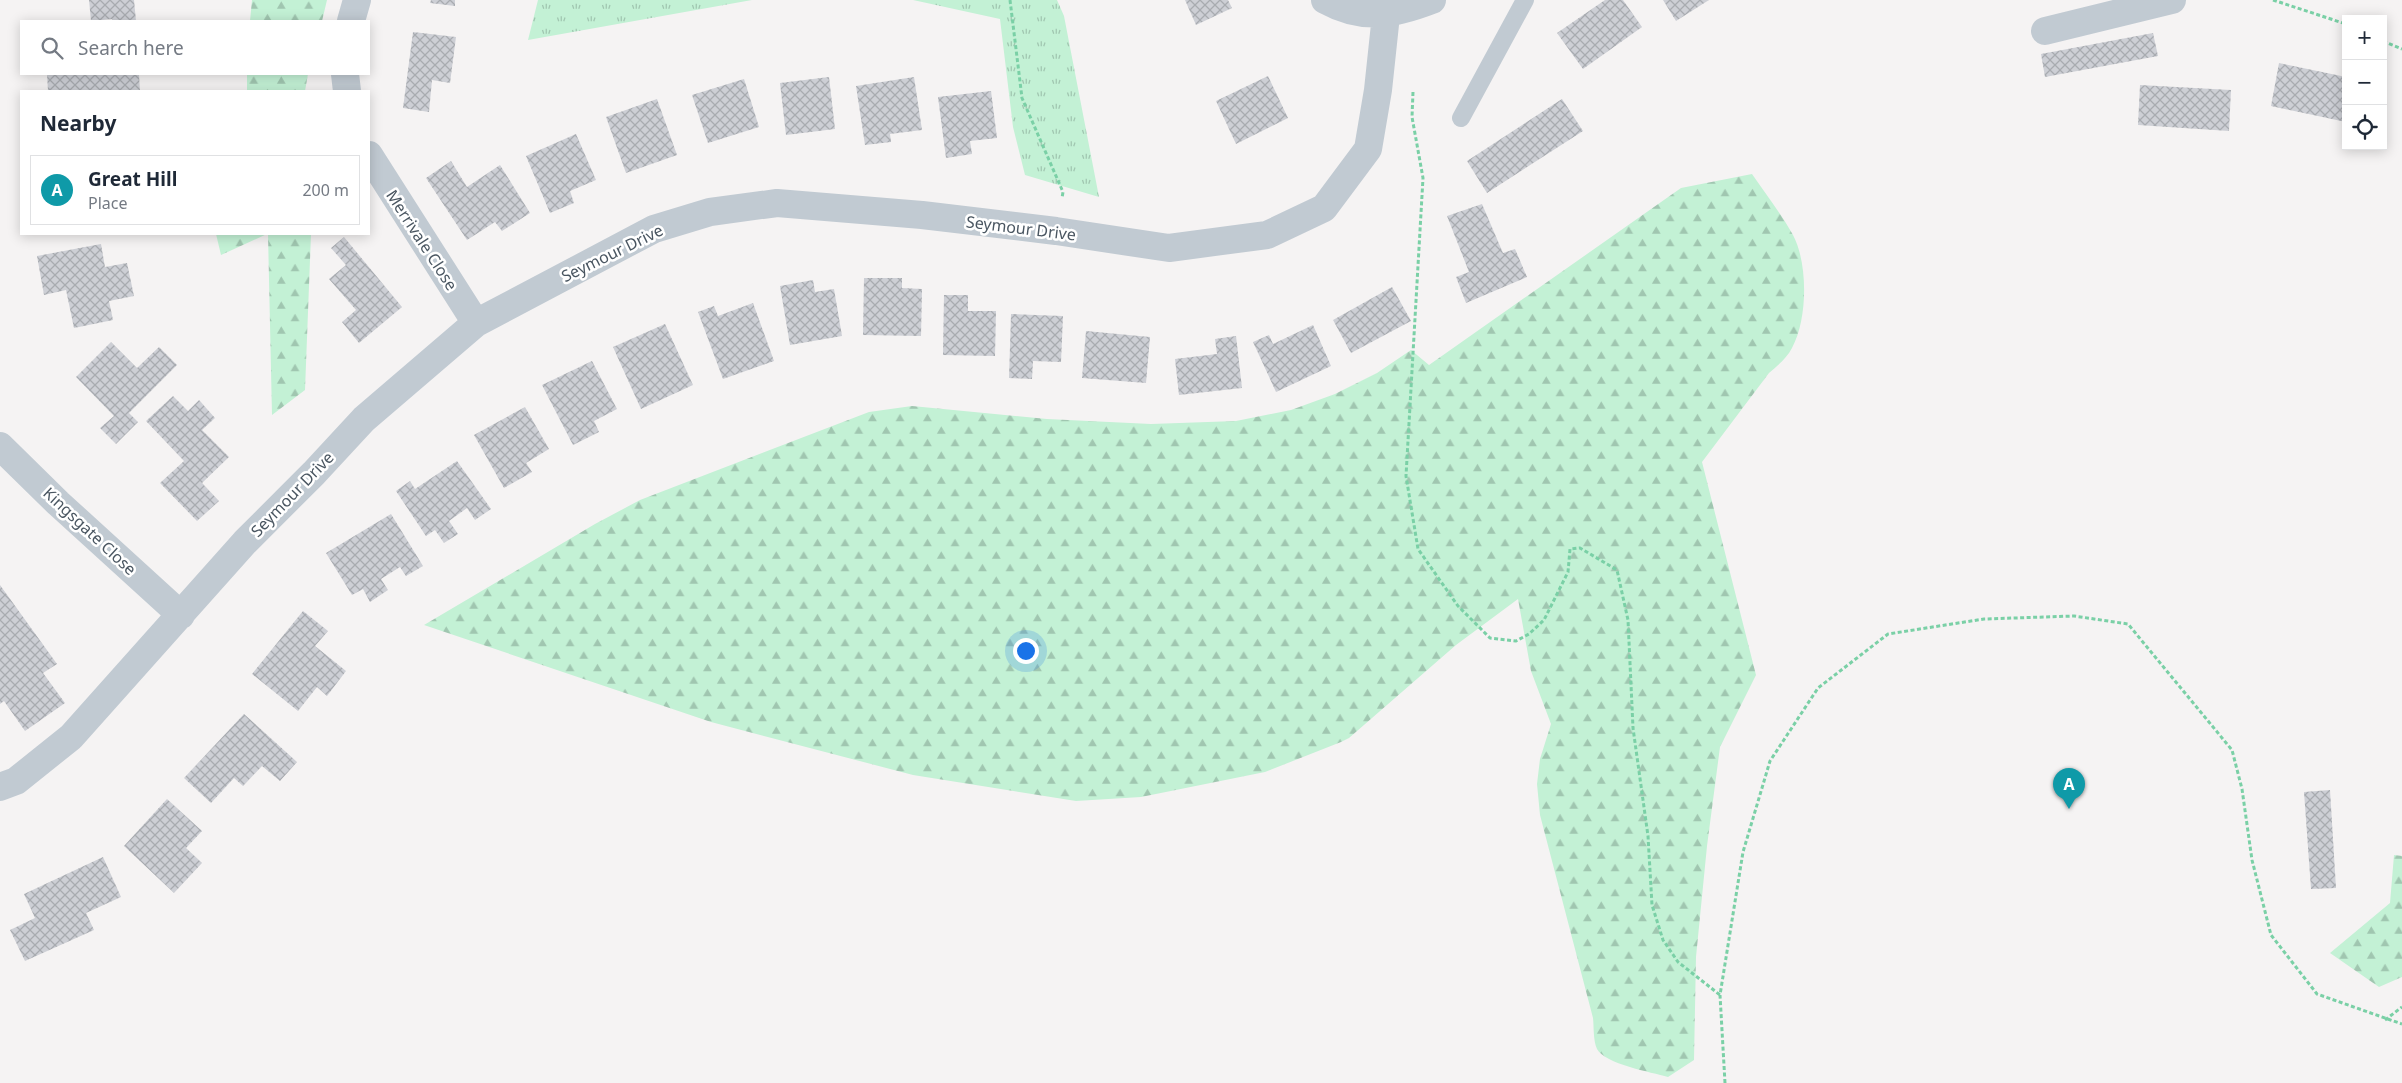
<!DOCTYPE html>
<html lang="en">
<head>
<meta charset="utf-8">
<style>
  body { margin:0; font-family:"Noto Sans",sans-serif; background:#f2f2f3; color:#1f2937 }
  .controls { position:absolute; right:15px; top:15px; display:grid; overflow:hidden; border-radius:0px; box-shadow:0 2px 12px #0003 }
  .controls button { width:45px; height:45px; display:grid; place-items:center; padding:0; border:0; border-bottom:1px solid #e0e1e3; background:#fff; color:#1f2937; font:25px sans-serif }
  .you { position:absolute; left:1025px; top:650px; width:18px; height:18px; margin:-12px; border:4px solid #fff; border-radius:50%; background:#1a73e8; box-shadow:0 0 0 8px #1a73e833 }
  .badge { display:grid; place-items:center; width:32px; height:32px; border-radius:50%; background:#7c3aed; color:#fff; font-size:16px; font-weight:700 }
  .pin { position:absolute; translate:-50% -41px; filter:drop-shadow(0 1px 2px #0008) }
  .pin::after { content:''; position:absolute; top:26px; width:18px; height:15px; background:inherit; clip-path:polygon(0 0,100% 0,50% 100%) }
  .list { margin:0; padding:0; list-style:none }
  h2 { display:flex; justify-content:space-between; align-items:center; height:65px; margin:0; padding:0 20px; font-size:21px }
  h2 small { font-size:16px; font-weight:400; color:#747a83 }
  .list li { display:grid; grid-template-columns:32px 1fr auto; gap:15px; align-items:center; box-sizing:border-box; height:70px; margin:0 10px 10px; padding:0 10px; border:1px solid #e0e1e3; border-radius:0px }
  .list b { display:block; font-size:19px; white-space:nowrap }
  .list p { margin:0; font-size:16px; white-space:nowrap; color:#747a83 }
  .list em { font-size:16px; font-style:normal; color:#747a83 }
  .icon { flex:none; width:28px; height:28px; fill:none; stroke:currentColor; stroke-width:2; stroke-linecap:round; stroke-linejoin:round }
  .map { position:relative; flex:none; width:2402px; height:1083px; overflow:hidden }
  .search { position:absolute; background:#fff; box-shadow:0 2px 12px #0003; left:20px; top:20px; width:350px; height:55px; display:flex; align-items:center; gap:12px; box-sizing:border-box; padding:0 18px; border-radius:0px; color:#747a83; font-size:19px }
  .panel { position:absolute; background:#fff; box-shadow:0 2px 12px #0003; left:20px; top:90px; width:350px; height:145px; border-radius:0px }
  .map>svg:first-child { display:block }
  .grass { fill:url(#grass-tufts) }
  .forest { fill:url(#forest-firs) }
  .building { fill:url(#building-cross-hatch) }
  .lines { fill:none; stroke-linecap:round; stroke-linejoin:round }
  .path { stroke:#7ad0a6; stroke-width:3; stroke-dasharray:4 2.5; stroke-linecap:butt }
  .service { stroke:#c1cad2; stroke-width:18 }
  .minor { stroke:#c1cad2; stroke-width:28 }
  .labels { text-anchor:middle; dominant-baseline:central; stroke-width:5; stroke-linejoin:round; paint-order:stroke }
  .street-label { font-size:16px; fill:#4a5661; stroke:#fff }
</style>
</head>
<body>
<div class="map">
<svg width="2402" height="1083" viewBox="0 0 2402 1083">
  <defs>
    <pattern id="grass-tufts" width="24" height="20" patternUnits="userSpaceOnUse" patternTransform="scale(1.25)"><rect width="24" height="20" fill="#c3f1d5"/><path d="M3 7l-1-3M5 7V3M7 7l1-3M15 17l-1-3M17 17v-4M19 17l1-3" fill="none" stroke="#a0c6b0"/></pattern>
    <pattern id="forest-firs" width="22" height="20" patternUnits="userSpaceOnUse" patternTransform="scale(1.25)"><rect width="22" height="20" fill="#c3f1d5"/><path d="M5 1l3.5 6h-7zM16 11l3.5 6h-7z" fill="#a0c6b0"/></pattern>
    <pattern id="building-cross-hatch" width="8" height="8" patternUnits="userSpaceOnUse" patternTransform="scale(1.25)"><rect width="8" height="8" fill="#cdcfd5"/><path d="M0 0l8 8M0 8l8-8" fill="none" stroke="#a8abb0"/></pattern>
  </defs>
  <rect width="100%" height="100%" fill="#f5f3f3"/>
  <path class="grass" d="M538 0H752L528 40Z
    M913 0H1057L1064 16 1099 197 1025 175 1013 127 1000 19Z"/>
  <path class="forest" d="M252 0H327L322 21H250Z
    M247 74H308L305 91H247Z
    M1752 174C1766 194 1781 214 1793 235 1808 263 1808 319 1792 348 1787 358 1778 365 1769 373L1702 462 1756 675 1720 747 1707 846 1696 957 1694 1060 1668 1077C1651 1072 1605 1064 1597 1049 1593 1040 1594 1027 1593 1018L1540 815 1537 784 1540 759 1551 724 1531 671 1518 599 1456 645 1349 738 1341 742 1265 772 1141 797 1076 801 913 775 711 722 424 625 595 524 640 500 869 412 912 406 1047 419 1151 424 1236 421 1291 410 1335 394 1377 373 1411 350 1429 365 1681 188Z
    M216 234H267L221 255Z
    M268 234H311L305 390 272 415Z
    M2394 855 2402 856V977L2379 987 2330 953 2390 903Z"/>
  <path class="building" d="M89 0H134L136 21H112V19L91 21Z
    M431 0H455V6L430 3Z
    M1185 0H1228L1232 8 1196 25Z
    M1605 0H1623L1642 27 1583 69 1557 33Z
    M1663 0H1709L1676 21Z
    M413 32 456 37 450 83 432 80 429 112 403 108Z
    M2153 33 2158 56 2045 77 2041 54Z
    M2279 63 2346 77V122L2271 106Z
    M47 74H139L140 91H48Z
    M1268 76 1288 118 1236 144 1216 101Z
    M829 77 835 129 786 135 780 83Z
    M914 77 922 130 890 134 891 142 865 145 856 86Z
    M744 79 759 127 708 143 692 95Z
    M2140 85 2231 90 2229 131 2138 125Z
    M991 91 997 138 970 141 972 154 946 158 938 97Z
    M657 99 677 155 626 173 606 117Z
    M1562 99 1583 131 1487 193 1467 161Z
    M576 134 596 180 570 191 574 203 550 213 526 156Z
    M451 161 467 187 500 165 530 213 502 231 495 222 467 240 426 178Z
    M1482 204 1503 253 1515 249 1527 277 1466 303 1456 277 1469 272 1447 216Z
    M344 237 402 307 359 343 342 322 356 310 329 279 346 265 331 248Z
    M101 244 105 267 127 263 134 296 109 301 113 320 74 328 66 290 44 295 37 256Z
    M864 278H902V288L922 289 921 336 863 335Z
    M813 280 815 292 834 289 842 336 790 345 780 286Z
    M1392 287 1411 321 1351 353 1333 320Z
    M944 295H968V311H996L995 356 943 355Z
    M753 303 774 361 723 379 698 312 714 306 718 316Z
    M1011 314 1063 316 1061 362 1033 361 1032 379 1009 378Z
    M665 324 693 385 641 409 613 347Z
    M1313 325 1331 366 1276 392 1253 342 1269 335 1273 344Z
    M1086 331 1150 337 1146 383 1082 378Z
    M1236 336 1242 388 1179 395 1175 359 1217 354 1215 339Z
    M111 342 137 368 159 347 177 365 129 413 138 422 116 444 100 428 114 416 76 377Z
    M592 361 617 409 594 421 599 432 573 445 542 385Z
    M173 396 188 411 199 400 215 418 202 430 229 457 202 483 219 501 197 521 160 483 184 461 146 421Z
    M525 407 549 449 526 463 532 472 504 488 474 435Z
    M457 461 491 509 475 520 467 508 449 521 458 534 444 543 435 530 426 536 396 491 410 481 415 489Z
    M391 514 423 566 406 576 400 567 381 579 388 590 370 602 363 589 352 595 326 553Z
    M0 585 57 664 43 673 65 703 25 731 4 701 0 704Z
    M303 611 328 631 315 646 346 671 327 696 317 687 298 711 252 674Z
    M244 714 297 762 280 781 262 766 243 786 234 778 211 803 184 778Z
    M2330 790 2336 888 2311 889 2304 792Z
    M167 799 202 831 186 848 202 863 174 893 124 846Z
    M103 857 121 897 86 913 94 930 25 961 10 930 35 918 24 894Z"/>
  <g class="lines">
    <path class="path" d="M1010 0 1022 98 1063 192 1062 198
      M2273 0 2346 24
      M2383 41 2402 49
      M1413 92 1412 117 1423 178 1406 476 1418 549 1458 606 1490 638 1516 641 1529 634 1544 620 1568 572 1570 549 1580 548 1617 570 1628 620 1633 728 1648 836 1652 905 1663 940 1678 962 1720 995
      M2385 1020 2402 1007
      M1725 1083 1720 995 1743 852 1770 761 1818 688 1888 634 1984 619 2074 616 2128 624 2232 750 2242 789 2252 860 2271 935 2317 994 2402 1024"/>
    <path class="service" d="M1461 118 1525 0"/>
    <path class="minor" d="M1325 0C1363 21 1393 15 1432 0
      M351 21 357 0
      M2045 31 2172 0
      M345 74 347 91
      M369 155 476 323
      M0 446 58 503 181 615
      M0 787 16 781 71 737 245 542 314 473 364 419 476 323 654 229 710 212 777 203 922 215 1056 231 1169 248 1267 235 1324 208 1368 149 1378 90 1386 15"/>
  </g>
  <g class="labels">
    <g class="street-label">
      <text transform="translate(1021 228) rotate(7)">Seymour Drive</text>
      <text transform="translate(422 240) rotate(57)">Merrivale Close</text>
      <text transform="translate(612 253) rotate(-26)">Seymour Drive</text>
      <text transform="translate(292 494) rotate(-46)">Seymour Drive</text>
      <text transform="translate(90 531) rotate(43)">Kingsgate Close</text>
    </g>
  </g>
</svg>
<div class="controls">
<button>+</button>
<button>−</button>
<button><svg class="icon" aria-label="locate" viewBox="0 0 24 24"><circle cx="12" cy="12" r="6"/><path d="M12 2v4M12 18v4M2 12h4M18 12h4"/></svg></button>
</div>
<div class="you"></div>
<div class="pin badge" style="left:2069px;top:809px;background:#0f9aa8">A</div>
<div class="search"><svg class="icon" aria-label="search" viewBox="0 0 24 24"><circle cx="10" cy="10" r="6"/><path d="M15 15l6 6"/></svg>Search here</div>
<section class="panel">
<h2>Nearby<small></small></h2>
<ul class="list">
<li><span class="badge" style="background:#0f9aa8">A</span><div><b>Great Hill</b><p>Place</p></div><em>200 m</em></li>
</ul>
</section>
</div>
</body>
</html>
